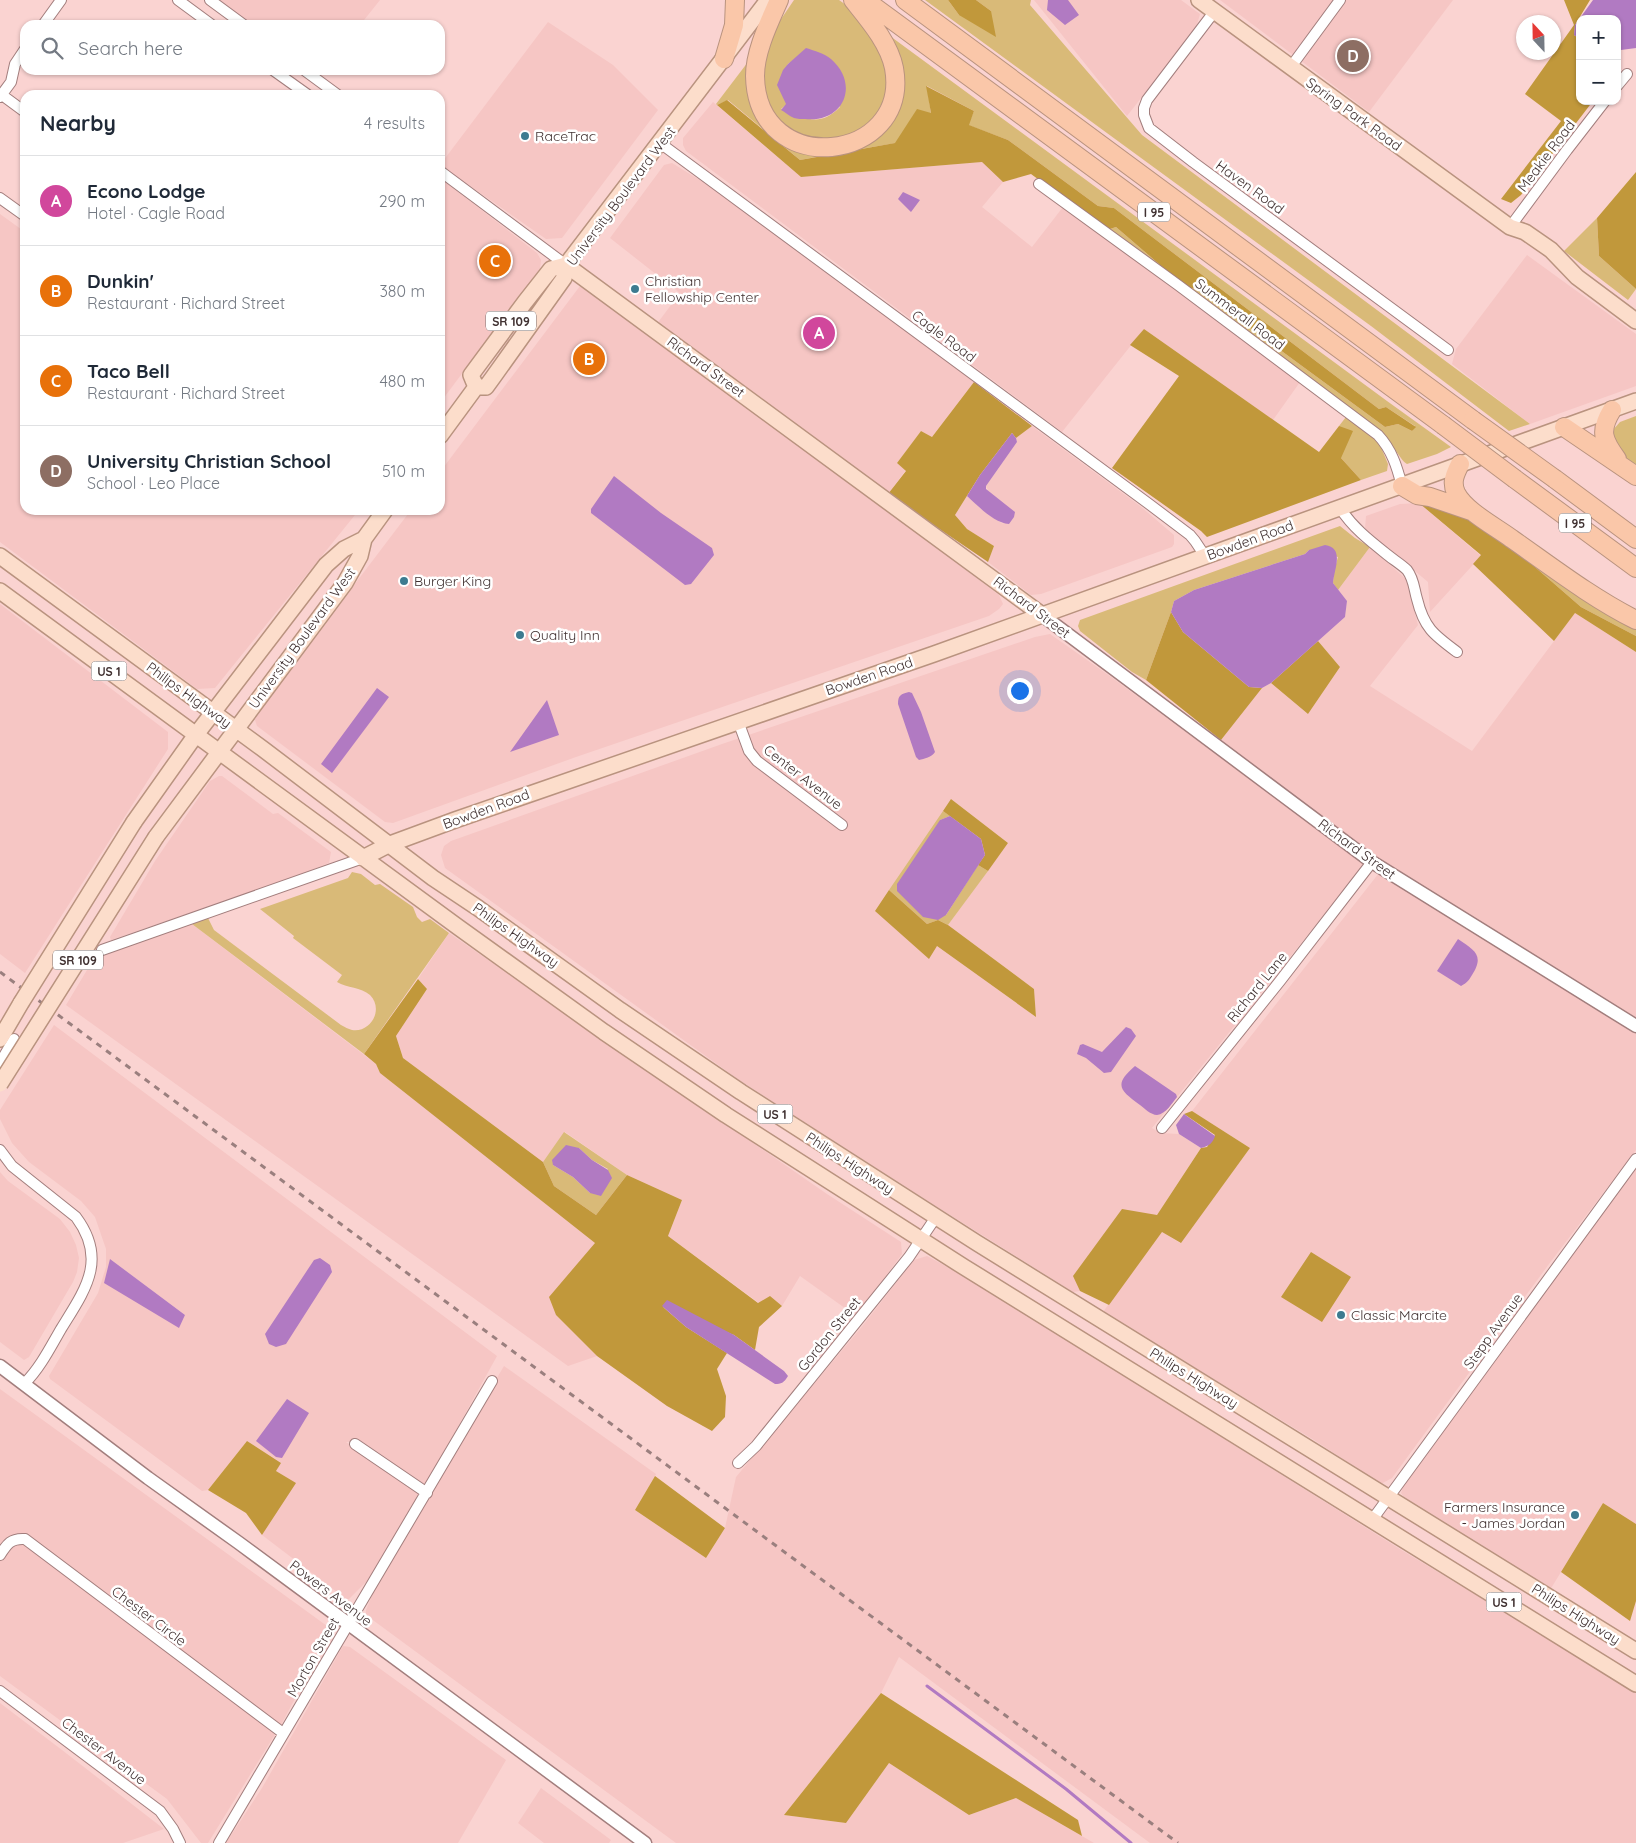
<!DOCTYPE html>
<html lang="en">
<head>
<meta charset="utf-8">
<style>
  body { margin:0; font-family:Quicksand,sans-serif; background:#f2f2f3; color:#1f2937 }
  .controls { position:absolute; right:15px; top:15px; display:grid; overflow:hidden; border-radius:10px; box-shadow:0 1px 4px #0004 }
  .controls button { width:45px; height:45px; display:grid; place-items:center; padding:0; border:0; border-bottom:1px solid #e0e1e3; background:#fff; color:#1f2937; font:25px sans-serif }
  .compass { position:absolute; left:1516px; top:15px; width:45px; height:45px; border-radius:50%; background:#fff; box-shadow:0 1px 4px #0004; rotate:338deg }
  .you { position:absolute; left:1019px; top:690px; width:18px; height:18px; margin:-12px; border:4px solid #fff; border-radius:50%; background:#1a73e8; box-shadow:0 0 0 8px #1a73e833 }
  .badge { display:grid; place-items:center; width:32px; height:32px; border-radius:50%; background:#3d7b90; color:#fff; font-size:16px; font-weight:700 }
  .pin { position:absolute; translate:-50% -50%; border:2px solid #fff; box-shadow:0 1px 5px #0006 }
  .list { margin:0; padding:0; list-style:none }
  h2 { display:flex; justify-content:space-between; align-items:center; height:65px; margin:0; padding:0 20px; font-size:21px }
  h2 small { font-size:16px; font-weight:400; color:#747a83 }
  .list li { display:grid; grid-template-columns:32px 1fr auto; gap:15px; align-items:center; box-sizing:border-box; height:90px; padding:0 20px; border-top:1px solid #e0e1e3 }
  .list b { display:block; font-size:19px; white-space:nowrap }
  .list p { margin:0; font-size:16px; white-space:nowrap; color:#747a83 }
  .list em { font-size:16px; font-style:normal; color:#747a83 }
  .icon { flex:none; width:28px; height:28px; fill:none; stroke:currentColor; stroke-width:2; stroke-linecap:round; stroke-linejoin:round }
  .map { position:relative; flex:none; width:1636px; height:1843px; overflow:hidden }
  .search { position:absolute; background:#fff; box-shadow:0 1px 4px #0004; left:20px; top:20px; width:425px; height:55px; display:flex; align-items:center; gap:12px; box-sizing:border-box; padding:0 18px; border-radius:15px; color:#747a83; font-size:19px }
  .panel { position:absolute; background:#fff; box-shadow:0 1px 4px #0004; left:20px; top:90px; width:425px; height:425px; border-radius:15px }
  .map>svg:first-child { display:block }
  .built { fill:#f6c6c4; fill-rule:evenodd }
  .green { fill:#d9ba78; fill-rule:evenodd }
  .forest { fill:#c1983b }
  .water { fill:#b17ac2 }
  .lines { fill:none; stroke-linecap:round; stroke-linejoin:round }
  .stream { stroke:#b17ac2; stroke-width:3 }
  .minor-casing { stroke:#a27e7d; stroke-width:12 }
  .tertiary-casing { stroke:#a27e7d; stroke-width:15 }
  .primary-casing { stroke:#b9937f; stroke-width:18 }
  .motorway-casing { stroke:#b9937f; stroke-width:20 }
  .minor { stroke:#fff; stroke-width:10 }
  .tertiary { stroke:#fff; stroke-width:12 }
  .primary { stroke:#fcddcb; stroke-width:15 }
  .motorway { stroke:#fac7a9; stroke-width:18 }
  .rail { stroke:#9a7f7e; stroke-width:3; stroke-dasharray:6 6; stroke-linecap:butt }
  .primary-bridge-casing { stroke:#b9937f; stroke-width:18; stroke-linecap:butt }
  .motorway-bridge-casing { stroke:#b9937f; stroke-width:20; stroke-linecap:butt }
  .primary-bridge { stroke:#fcddcb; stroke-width:15 }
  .motorway-bridge { stroke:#fac7a9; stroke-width:18 }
  .poi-dot { fill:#3d7b90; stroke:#fff; stroke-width:2 }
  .labels { text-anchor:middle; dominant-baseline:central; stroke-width:5; stroke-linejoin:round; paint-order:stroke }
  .shield { fill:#fff; stroke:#7a7070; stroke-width:1 }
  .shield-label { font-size:12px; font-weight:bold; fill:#413232 }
  .street-label { font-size:14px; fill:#413232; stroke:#fff }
  .poi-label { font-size:14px; fill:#413232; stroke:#fff; text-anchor:start }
</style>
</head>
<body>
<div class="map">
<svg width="1636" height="1843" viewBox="0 0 1636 1843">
  <rect width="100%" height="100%" fill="#fad3d1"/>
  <path class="built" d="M219 0H380L360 25H253Z
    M1034 0H1181L1200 14 1196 28 1127 116Z
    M1220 0H1453L1369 112Z
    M548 22 613 65 658 110 562 238 546 239 440 165Z
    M713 102 801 177 982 162 1003 182 982 207 1032 247 1063 207 1300 382 1273 420 1144 329 1062 432 686 151 683 145V138Z
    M672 163 703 182 974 382 932 437 921 431 897 463 906 470 888 494 656 325 680 293 610 238 664 165Z
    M440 178 537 253 541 260 540 269 440 403Z
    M0 214 25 232V279L23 282 25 283V510H359L215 688 197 689 0 542Z
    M1527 255 1636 334V386L1530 424 1452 364 1456 349Z
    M580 286 619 312 808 450 999 595 1003 604 999 609 989 616 576 757 393 823 385 822 257 726 254 717 411 510H440V472Z
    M1032 426 1140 506 1174 535V544L1172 547 1041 594 1031 595 988 562 994 546 967 529 955 515 967 496 981 509 1003 524 986 486 1017 442 1016 438Z
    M1419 503 1481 556 1430 612 1428 582 1365 529 1366 516 1400 504Z
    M1370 547 1407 580 1418 625 1370 686 1472 751 1575 613 1636 652V1018L1388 865 1265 775 1221 740 1262 688 1271 683 1308 714 1340 667 1318 641 1345 617 1347 601 1338 590Z
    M0 604 168 732V749L25 973 0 954Z
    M1050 634 1107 674 1365 864 1152 1128 1160 1133 1179 1134 1201 1148 1157 1215 1074 1276 1080 1291 1073 1292 899 1183 739 1080 445 868 441 855 444 846 451 841 722 744 1035 637ZM951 799 1008 843 948 925 1034 989 1036 1017 937 946 929 959Z
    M219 776H222L273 814 278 813 331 852 329 863 286 880 111 940 110 937 155 861 210 781Z
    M1379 873 1636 1033V1150L1549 1264 1392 1478 1381 1484 1314 1440 1103 1312 1162 1232 1180 1243 1250 1148 1192 1111Z
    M192 924 376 1064 380 1073 595 1243 556 1315 597 1356 568 1366 66 1005 96 955Z
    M449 933 827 1194 901 1242 902 1254 856 1316 800 1276 782 1306 770 1297 759 1303 668 1236 682 1200 627 1175 565 1132 543 1162 403 1058 396 1036 427 989 418 979Z
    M54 1025 497 1356 427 1483 421 1484 361 1441 346 1442 416 1488 420 1495 371 1577 349 1599H346L262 1535 295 1483 276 1471 280 1462 247 1441 208 1490 202 1491 50 1379 49 1376 98 1293 106 1267V1249L95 1217 81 1201 29 1162 12 1143 0 1119V1110ZM110 1259 185 1315 179 1327Z
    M1636 1168V1524L1603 1503 1550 1590 1408 1502 1401 1493 1405 1482 1453 1415Z
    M0 1172 8 1181 60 1219 70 1232 76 1245 79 1258 77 1272 73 1282 29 1357 24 1360 0 1342Z
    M927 1256 966 1277 1403 1551 1636 1691V1843H1150L899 1657 881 1693 784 1815 846 1823 889 1763 969 1815 1016 1798 1094 1843H676L366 1615V1610L379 1579 504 1366 656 1474 635 1510 706 1558 725 1528 736 1477 860 1329 914 1260Z
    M0 1389 327 1626 329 1635 282 1723 208 1843H201L167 1799 0 1676Z
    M343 1646 350 1647 506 1760 458 1843H226L262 1788Z
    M0 1703 62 1750 164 1829 123 1843H0Z
    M541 1788 611 1840 609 1843H544L518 1823Z"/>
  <path class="green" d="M794 0H839L856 12 883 52 888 90 875 118 843 140 802 138 774 117 761 81 768 47 777 25ZM803 53 840 107C819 128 806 118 781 109L787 104 778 85 788 64Z
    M925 0H948L959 15 991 11 976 0H1031L1030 5 1142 135 1530 424 1509 431 1371 326Z
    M890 36 1387 401 1451 447 1437 454 1407 464C1400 460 1392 442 1382 433L1107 230 1116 227 1188 289 1196 288 1385 427 1398 424 1412 431 1415 426 1386 407 1379 409 1114 208 1098 206 1008 140 968 125 974 111 927 86 931 114 917 110 896 143 855 150 881 130 895 109Z
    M751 58 755 107 827 155 800 160 728 100 717 105 716 104Z
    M1597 218 1599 256 1636 289 1628 300 1564 251Z
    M1636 416V466L1615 450 1612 431 1620 422Z
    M1346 417 1378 440 1388 464 1387 471 1361 480 1341 458 1339 426Z
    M1340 526 1355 538 1370 547 1338 590 1333 583 1334 571 1338 557 1309 550 1305 554 1194 590 1174 601 1171 612 1146 680 1132 672 1080 631 1078 626 1080 620Z
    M1491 529 1636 626V636L1581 607Z
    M943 811 950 816 940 820 946 915 978 865 988 871 948 925 938 920 927 924 889 890Z
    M352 872 361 874 375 885 380 884 413 907 417 917 422 922 430 919 449 933 364 1054 192 924 208 918 214 930 341 1025C345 1027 348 1029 352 1030 371 1033 384 1009 370 995 361 987 347 988 337 982L342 975 293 938 294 936 260 909 348 878Z
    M564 1132 627 1175 596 1215 554 1186 543 1162ZM579 1148 592 1160 608 1169 590 1193 573 1177 553 1165Z"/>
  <path class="forest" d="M948 0H976L991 11 996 37 959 15Z
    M1564 0H1590L1575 25 1574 35 1580 39V101H1593L1521 195 1511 203 1501 199 1561 121 1525 94 1574 25Z
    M926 86 974 111 969 125 1008 140 1098 206 1114 208 1379 409 1386 407 1416 427 1412 431 1398 424 1385 427 1196 288 1188 289 1116 227 1107 230 1031 174 1003 182 982 162 801 177 717 105 727 100 800 160 895 143 917 109 931 113Z
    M1636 172V289L1599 256 1597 218Z
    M1144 329 1319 452 1339 426 1353 431 1341 458 1361 480 1207 537 1201 531 1112 468 1179 376 1130 345Z
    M974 382 1032 426 1016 438 1012 433 980 475 955 515 967 529 994 546 988 562 888 494 906 471 897 463 921 431 932 437Z
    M1419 503 1456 510 1491 529 1581 607 1636 636V652L1575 613 1554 641 1473 564 1481 555Z
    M1171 612 1183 632 1249 687 1262 688 1221 740 1146 680Z
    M1318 641 1340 667 1308 714 1271 683Z
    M951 799 1008 843 988 871 978 865 985 855 981 839 943 811Z
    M889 890 927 924 938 920 948 925 1034 989 1036 1017 937 946 929 959 875 911Z
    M418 979 427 989 396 1036 403 1058 543 1162 554 1186 596 1215 627 1175 682 1200 668 1236 758 1303 770 1296 782 1306 759 1327 755 1350 734 1335 663 1307 686 1327 727 1353 717 1369 726 1396 725 1417 712 1431 667 1406 597 1356 556 1315 549 1297 595 1243 380 1073 376 1064 364 1054Z
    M1192 1111 1250 1148 1181 1243 1162 1232 1109 1305 1080 1291 1073 1276 1122 1209 1157 1215 1201 1148 1207 1147 1215 1135 1184 1114Z
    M1311 1252 1351 1277 1322 1322 1281 1297Z
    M247 1441 281 1463 276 1471 296 1483 262 1535 246 1513 208 1490Z
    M655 1476 725 1528 706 1558 635 1510Z
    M1603 1503 1636 1524V1601L1630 1621 1561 1572Z
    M881 1693 1078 1820 1082 1836 1016 1798 969 1815 889 1763 846 1823 784 1815Z"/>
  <path class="water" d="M1048 0H1068L1079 15 1065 25 1047 10Z
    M1593 0H1636V48L1621 50 1617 52V19H1580V39L1574 35 1575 25Z
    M806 48C815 51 824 53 831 59 860 84 844 123 805 119 802 119 797 119 794 118 789 116 785 112 781 110L786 104 777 85 783 70 788 64Z
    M903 192 920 200 911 212 898 199Z
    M1012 433 1016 438 1017 442 986 486V489L1015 512 1014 517 1009 524C994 523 978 506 967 496L980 475Z
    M614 476 661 513 712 548 714 555 691 584 685 585 591 513V509Z
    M1325 545C1345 548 1334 569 1333 583L1347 601 1345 617 1271 683 1262 688 1249 687 1183 632 1171 612 1174 601 1194 590 1305 554 1309 550Z
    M377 688 389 697 332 773 321 764Z
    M909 692 912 693 921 712 935 752C932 757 924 759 919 760L916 757 898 704C898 695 901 694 909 692Z
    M547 700 559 735 510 752Z
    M950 816 981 839 985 855 946 915 938 920 923 917 897 891V884L940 820Z
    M1458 939C1474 950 1485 955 1472 975 1469 980 1467 983 1461 986L1437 971Z
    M1126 1027 1131 1029 1136 1036 1111 1072 1104 1073 1086 1058 1077 1054 1080 1045 1083 1044 1102 1052Z
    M1135 1066 1176 1094 1177 1097C1172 1103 1166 1114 1157 1115 1151 1115 1144 1108 1140 1105 1120 1090 1113 1085 1135 1066Z
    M1184 1114 1215 1136C1213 1143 1209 1146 1201 1148L1179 1134 1176 1125Z
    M566 1145 579 1148 592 1160 608 1170 612 1178 601 1196 590 1193 573 1177 553 1165 552 1160Z
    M320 1258 330 1265 332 1272 286 1344 276 1347 269 1344 265 1334 314 1260Z
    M110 1259 185 1315 179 1328 104 1283Z
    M667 1300 734 1335 784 1371 788 1376C784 1383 781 1384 775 1384L686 1327 662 1306Z
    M287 1399 309 1413 282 1458 276 1457 256 1441Z"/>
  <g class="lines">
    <path class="stream" d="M927 1686 1066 1789 1131 1843"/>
    <g class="minor-casing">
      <path id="minor" d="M178 0 212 25
        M210 0 244 25
        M1214 12 1147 100 1144 108V115L1149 128 1193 162 1448 350
        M43 25 61 0
        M1290 68 1340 0
        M273 70 308 95
        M304 70 338 95
        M1617 86 1627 74
        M2 95 25 112
        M0 97 11 82 15 64 25 49
        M660 143 1149 504 1190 535 1195 541 1205 556
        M440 171 566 265
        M1039 184 1178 285 1378 435C1392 450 1397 467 1402 486
        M0 198 25 216
        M1510 227 1567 150 1605 101
        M1340 508C1353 528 1370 541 1389 556 1394 560 1402 565 1407 570 1414 579 1414 589 1417 599 1424 628 1434 635 1457 652
        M738 721 749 751 757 761 842 825
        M102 950 363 858
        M0 1063 14 1039
        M1162 1128 1280 981 1372 862
        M0 1150 12 1166 76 1217C108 1260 85 1290 61 1329 50 1348 40 1368 25 1383
        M355 1444 427 1493
        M738 1463 756 1446 909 1257 936 1217
        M1372 1520 1636 1159
        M0 1555C7 1544 11 1538 25 1539L283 1733
        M0 1691 160 1811 173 1829 180 1843
        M219 1843 492 1381"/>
    </g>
    <g class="tertiary-casing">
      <path id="tertiary" d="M1042 615 1372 862 1636 1026
        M0 1366 148 1478 239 1543 645 1843"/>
    </g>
    <g class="primary-casing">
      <path id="primary" d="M1199 0 1510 227 1525 232 1551 250 1577 277 1636 321
        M566 265 1042 615
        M476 387 471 375 525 302 551 269 566 265
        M440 436 476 387H486L494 376 564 278 566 265 768 0
        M0 556 263 749 433 878 478 908 620 1010 741 1092 977 1243 1636 1651
        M0 591 458 927 604 1032 726 1115 964 1267 1636 1684
        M134 822 195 736 326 565 344 549 364 539
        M156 837 345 583 360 556 364 539 385 510
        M363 858 390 844 455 820 934 654 1636 401
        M0 1039 21 1003"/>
    </g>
    <g class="motorway-casing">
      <path id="motorway" d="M779 0C769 23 755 51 755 76 757 181 911 163 894 68 889 43 869 20 853 0
        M865 0 1443 425
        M905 0 1473 420
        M724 59 734 25 735 0
        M1612 410C1599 431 1603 440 1617 459
        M1564 427 1636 476
        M1460 464C1455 474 1451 482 1456 493 1465 511 1496 527 1512 539 1552 567 1592 598 1636 620
        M1515 479 1636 568
        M1555 479 1636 539
        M1402 486 1417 495 1430 497 1471 511"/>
    </g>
    <use href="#minor" class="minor"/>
    <use href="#tertiary" class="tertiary"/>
    <use href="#primary" class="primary"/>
    <use href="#motorway" class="motorway"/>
    <path class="rail" d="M0 972 1178 1843"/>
    <g class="primary-bridge-casing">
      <path id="primary-bridge" d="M21 1003 134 822
        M0 1084 156 837"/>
    </g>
    <g class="motorway-bridge-casing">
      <path id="motorway-bridge" d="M1473 420 1555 479
        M1443 425 1515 479"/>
    </g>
    <use href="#primary-bridge" class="primary-bridge"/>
    <use href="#motorway-bridge" class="motorway-bridge"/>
  </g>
  <g class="poi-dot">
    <circle cx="525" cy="136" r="5"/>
    <circle cx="635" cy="289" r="5"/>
    <circle cx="404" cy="581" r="5"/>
    <circle cx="520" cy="635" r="5"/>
    <circle cx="1341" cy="1315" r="5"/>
    <circle cx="1575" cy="1515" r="5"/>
  </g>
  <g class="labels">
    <g class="shield">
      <rect x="1138" y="202.5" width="32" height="19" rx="4"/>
      <rect x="486" y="311.5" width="50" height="19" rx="4"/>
      <rect x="1559" y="513.5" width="32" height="19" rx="4"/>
      <rect x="91.5" y="661.5" width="35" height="19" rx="4"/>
      <rect x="53" y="950.5" width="50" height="19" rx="4"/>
      <rect x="757.5" y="1104.5" width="35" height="19" rx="4"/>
      <rect x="1486.5" y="1592.5" width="35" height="19" rx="4"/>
    </g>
    <g class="shield-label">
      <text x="1154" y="212">I 95</text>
      <text x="511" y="321">SR 109</text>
      <text x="1575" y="523">I 95</text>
      <text x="109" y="671">US 1</text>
      <text x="78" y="960">SR 109</text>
      <text x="775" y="1114">US 1</text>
      <text x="1504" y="1602">US 1</text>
    </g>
    <g class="street-label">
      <text transform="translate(1354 114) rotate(36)">Spring Park Road</text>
      <text transform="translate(1546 156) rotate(-53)">Meakie Road</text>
      <text transform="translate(1250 187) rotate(36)">Haven Road</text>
      <text transform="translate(621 196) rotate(-53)">University Boulevard West</text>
      <text transform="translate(1240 314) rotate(37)">Summerall Road</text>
      <text transform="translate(944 336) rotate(37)">Cagle Road</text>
      <text transform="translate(706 367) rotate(36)">Richard Street</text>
      <text transform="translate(1250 540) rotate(-20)">Bowden Road</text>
      <text transform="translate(1032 607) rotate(37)">Richard Street</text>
      <text transform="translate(302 638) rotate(-54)">University Boulevard West</text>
      <text transform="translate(869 676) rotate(-19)">Bowden Road</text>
      <text transform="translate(189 695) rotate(36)">Philips Highway</text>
      <text transform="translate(803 777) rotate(38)">Center Avenue</text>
      <text transform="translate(486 809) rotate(-20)">Bowden Road</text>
      <text transform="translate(1357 849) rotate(36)">Richard Street</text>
      <text transform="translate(516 935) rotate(35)">Philips Highway</text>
      <text transform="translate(1257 987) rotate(-51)">Richard Lane</text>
      <text transform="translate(850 1163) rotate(33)">Philips Highway</text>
      <text transform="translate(1493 1331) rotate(-54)">Stepp Avenue</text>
      <text transform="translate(829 1334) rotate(-51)">Gordon Street</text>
      <text transform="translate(1194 1378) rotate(32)">Philips Highway</text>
      <text transform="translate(331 1593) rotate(37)">Powers Avenue</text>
      <text transform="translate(1576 1614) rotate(32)">Philips Highway</text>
      <text transform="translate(149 1616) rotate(37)">Chester Circle</text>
      <text transform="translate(313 1657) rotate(-60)">Morton Street</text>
      <text transform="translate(104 1751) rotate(37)">Chester Avenue</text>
    </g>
    <g class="poi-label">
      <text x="535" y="136">RaceTrac</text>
      <text x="645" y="281">Christian<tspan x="645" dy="16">Fellowship Center</tspan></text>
      <text x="414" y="581">Burger King</text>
      <text x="530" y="635">Quality Inn</text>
      <text x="1351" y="1315">Classic Marcite</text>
      <text x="1565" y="1507" text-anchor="end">Farmers Insurance<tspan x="1565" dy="16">- James Jordan</tspan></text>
    </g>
  </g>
</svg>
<div class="controls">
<button>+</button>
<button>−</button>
</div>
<svg class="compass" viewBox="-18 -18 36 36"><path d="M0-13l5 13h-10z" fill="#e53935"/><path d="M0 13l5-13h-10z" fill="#747a83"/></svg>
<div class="you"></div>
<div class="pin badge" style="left:819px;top:333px;background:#d1479c">A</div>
<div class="pin badge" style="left:589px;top:359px;background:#e8710a">B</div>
<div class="pin badge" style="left:495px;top:261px;background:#e8710a">C</div>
<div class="pin badge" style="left:1353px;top:56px;background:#8d6e63">D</div>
<div class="search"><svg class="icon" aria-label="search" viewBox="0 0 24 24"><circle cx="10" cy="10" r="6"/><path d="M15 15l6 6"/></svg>Search here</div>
<section class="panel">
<h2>Nearby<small>4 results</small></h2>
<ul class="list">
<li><span class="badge" style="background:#d1479c">A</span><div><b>Econo Lodge</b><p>Hotel · Cagle Road</p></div><em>290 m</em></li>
<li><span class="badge" style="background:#e8710a">B</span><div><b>Dunkin'</b><p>Restaurant · Richard Street</p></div><em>380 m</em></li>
<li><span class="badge" style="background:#e8710a">C</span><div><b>Taco Bell</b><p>Restaurant · Richard Street</p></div><em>480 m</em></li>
<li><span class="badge" style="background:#8d6e63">D</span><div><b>University Christian School</b><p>School · Leo Place</p></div><em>510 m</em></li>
</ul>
</section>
</div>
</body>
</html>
